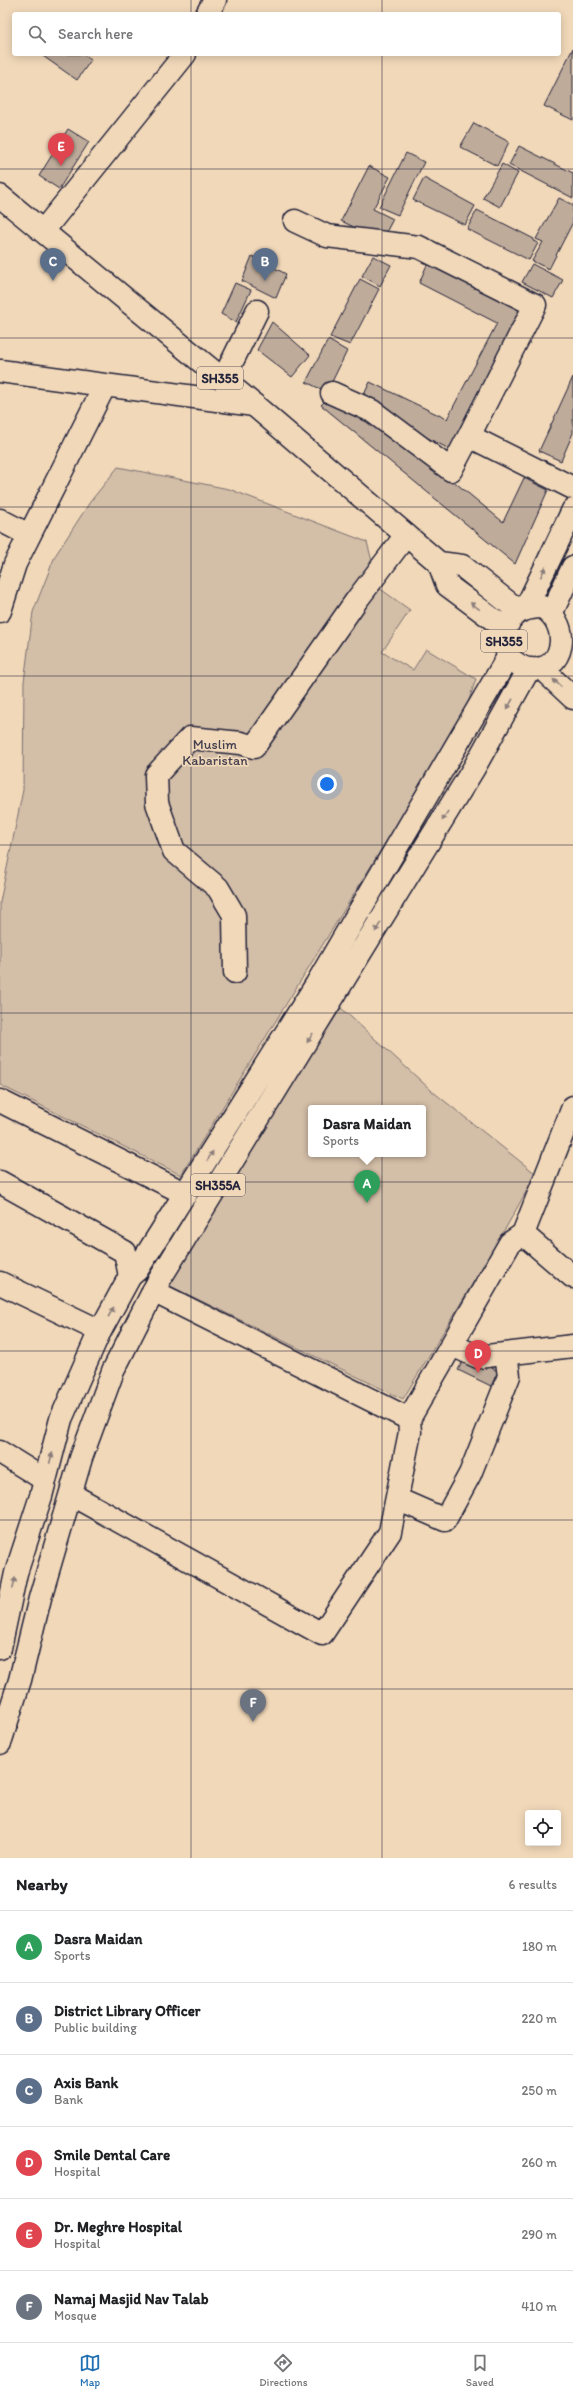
<!DOCTYPE html>
<html lang="en">
<head>
<meta charset="utf-8">
<style>
  body { margin:0; font-family:Itim,sans-serif; background:#f6f6f6; color:#202124 }
  .controls { position:absolute; right:12px; bottom:12px; display:grid; overflow:hidden; border-radius:4px; box-shadow:0 2px 10px #0003 }
  .controls button { width:36px; height:36px; display:grid; place-items:center; padding:0; border:0; border-bottom:1px solid #e0e0e0; background:#fff; color:#202124; font:20px sans-serif }
  .you { position:absolute; left:327px; top:784px; width:14px; height:14px; margin:-10px; border:3px solid #fff; border-radius:50%; background:#1a73e8; box-shadow:0 0 0 6px #1a73e833 }
  .badge { display:grid; place-items:center; width:26px; height:26px; border-radius:50%; background:#1f6fb2; color:#fff; font-size:13px; font-weight:700 }
  .pin { position:absolute; translate:-50% -33px; filter:drop-shadow(0 1px 2px #0008) }
  .pin::after { content:''; position:absolute; top:21px; width:14px; height:12px; background:inherit; clip-path:polygon(0 0,100% 0,50% 100%) }
  .popup { position:absolute; left:308px; top:1105px; width:118px; height:52px; box-sizing:border-box; display:grid; place-content:center; border-radius:4px; background:#fff; filter:drop-shadow(0 1px 3px #0005); font-size:13px; white-space:nowrap; color:#757577 }
  .popup b { font-size:15px; color:#202124 }
  .popup::after { content:''; position:absolute; left:50%; top:100%; margin-left:-8px; border:8px solid transparent; border-top-color:#fff }
  .list { margin:0; padding:0; list-style:none }
  h2 { display:flex; justify-content:space-between; align-items:center; height:52px; margin:0; padding:0 16px; font-size:17px }
  h2 small { font-size:13px; font-weight:400; color:#757577 }
  .list li { display:grid; grid-template-columns:26px 1fr auto; gap:12px; align-items:center; box-sizing:border-box; height:72px; padding:0 16px; border-top:1px solid #e0e0e0 }
  .list b { display:block; font-size:15px; white-space:nowrap }
  .list p { margin:0; font-size:13px; white-space:nowrap; color:#757577 }
  .list em { font-size:13px; font-style:normal; color:#757577 }
  .icon { flex:none; width:22px; height:22px; fill:none; stroke:currentColor; stroke-width:2; stroke-linecap:round; stroke-linejoin:round }
  .map { position:relative; flex:none; width:573px; height:1858px; overflow:hidden }
  .search { position:absolute; background:#fff; box-shadow:0 2px 10px #0003; left:12px; right:12px; top:12px; height:44px; display:flex; align-items:center; gap:10px; box-sizing:border-box; padding:0 14px; border-radius:4px; color:#757577; font-size:15px }
  .sheet { height:484px; background:#fff }
  nav { display:flex; justify-content:space-around; align-items:center; box-sizing:border-box; height:56px; border-top:1px solid #e0e0e0; background:#fff; font-size:11px; color:#757577 }
  nav a { display:grid; justify-items:center; gap:2px }
  nav .on { color:#1f6fb2 }
  .map>svg:first-child { display:block }
  .green { fill:#d3bea7; stroke:#7a7071; fill-rule:evenodd }
  .building { fill:#beab9a; stroke:#22223b }
  .lines { fill:none; stroke-linecap:round; stroke-linejoin:round }
  .minor-casing { stroke:#22223b; stroke-width:25 }
  .major-casing { stroke:#22223b; stroke-width:25 }
  .minor { stroke:#f1d8b9; stroke-width:22 }
  .major { stroke:#f1d8b9; stroke-width:22 }
  .oneway { fill:#8a7d7a }
  .grid { fill:none; stroke:#22223b; stroke-width:1; stroke-opacity:0.55 }
  .labels { text-anchor:middle; dominant-baseline:central; stroke-width:3.5; stroke-linejoin:round; paint-order:stroke }
  .shield { fill:#f1d8b9; stroke:#605961; stroke-width:1 }
  .shield-label { font-size:13px; font-weight:bold; fill:#22223b }
  .park-label { font-size:14px; fill:#454151; stroke:#f1d8b9 }
</style>
</head>
<body>
<div class="map">
<svg width="573" height="1858" viewBox="0 0 573 1858">
  <rect width="100%" height="100%" fill="#f1d8b9"/>
  <filter id="ink" filterUnits="userSpaceOnUse"><feTurbulence type="fractalNoise" baseFrequency=".025" numOctaves="2"/><feDisplacementMap in="SourceGraphic" scale="8" xChannelSelector="R" yChannelSelector="G"/><feConvolveMatrix kernelMatrix="1 2 1 2 8 2 1 2 1" color-interpolation-filters="sRGB"/></filter>
  <g filter="url(#ink)">
    <path class="green" d="M118 467 229 489 367 542 379 588 410 610 382 652 413 670 426 649 476 679 464 715 181 1175 0 1085V902L23 790 24 682 33 612 55 556 90 502Z
      M341 1008 432 1091 536 1174 503 1233 403 1399 162 1282ZM311 1108H423V1154H311Z"/>
    <path class="building" d="M573 48V120L544 106Z
      M40 54H83L91 60 77 80Z
      M474 123 509 142 497 166 460 147Z
      M68 129 89 142 59 189 39 176Z
      M519 146 573 173V198L509 165Z
      M406 153 424 162 398 215 379 207Z
      M502 164 518 173 500 207 483 198Z
      M369 166 390 177 373 209 393 219 382 240 341 221Z
      M424 178 475 206 465 225 413 200Z
      M559 198 573 205V222L549 269 532 261 543 242 536 239Z
      M477 210 534 239 533 241 538 243 529 260 467 229Z
      M252 256 286 274 276 298 242 281Z
      M373 256 391 265 380 286 362 276Z
      M430 258 530 307 457 453 360 403 370 382 447 419 497 323 419 283Z
      M532 264 563 280 553 298 522 282Z
      M360 279 379 289 350 345 330 337Z
      M235 283 251 290 236 322 221 314Z
      M272 322 310 355 292 377 257 350Z
      M328 340 347 351 327 392 306 382Z
      M573 377V433L561 461 539 451Z
      M329 397 377 418 503 522 524 478 548 490 515 564 321 405Z
      M466 1355 498 1371 491 1386 458 1370Z"/>
    <g class="lines">
      <g class="minor-casing">
        <path id="minor" d="M207 14 215 0
          M295 221 327 236 419 247 535 305 469 436 573 488
          M43 231 185 54
          M0 371 254 405
          M223 380 257 311
          M332 393 372 411 451 470 469 436
          M0 520 29 535
          M526 608 573 510
          M0 611 15 564 105 385
          M552 612 573 567
          M235 972 234 915 218 888 174 851 157 803 156 775 190 738 241 743 254 747 356 601 406 535
          M0 1101 186 1194
          M573 1107 523 1234 573 1277
          M0 1182 125 1252 130 1276
          M0 1283 100 1331
          M153 1291 409 1419 510 1243 523 1234
          M452 1345 478 1357 573 1346
          M0 1452 45 1480
          M72 1495 322 1634 390 1532 410 1432 409 1419
          M397 1499 445 1520 470 1474 509 1376 506 1354"/>
      </g>
      <g class="major-casing">
        <path id="major" d="M0 196 254 405 439 563 447 585 506 629
          M439 563 462 566 519 611
          M542 607C573 625 564 673 530 669 523 669 514 662 508 657 501 626 508 608 542 607Z
          M541 668 573 698
          M0 1648 16 1573 41 1496 61 1419 98 1335 130 1276 137 1270 316 985 508 657
          M0 1743 20 1680 40 1598 81 1458 113 1371 158 1282 474 768 529 669"/>
      </g>
      <use href="#minor" class="minor"/>
      <use href="#major" class="major"/>
    </g>
    <defs><path id="oneway-solid" d="M-6-.8H1V-3.2L6.5 0L1 3.2V.8H-6Z"/></defs>
    <g class="oneway">
      <use href="#oneway-solid" transform="translate(543 572) rotate(-65)"/>
      <use href="#oneway-solid" transform="translate(475 606) rotate(-143)"/>
      <use href="#oneway-solid" transform="translate(557 683) rotate(-137)"/>
      <use href="#oneway-solid" transform="translate(510 704) rotate(119)"/>
      <use href="#oneway-solid" transform="translate(445 816) rotate(121)"/>
      <use href="#oneway-solid" transform="translate(378 927) rotate(121)"/>
      <use href="#oneway-solid" transform="translate(310 1038) rotate(122)"/>
      <use href="#oneway-solid" transform="translate(210 1156) rotate(-58)"/>
      <use href="#oneway-solid" transform="translate(111 1312) rotate(-61)"/>
      <use href="#oneway-solid" transform="translate(51 1458) rotate(-75)"/>
      <use href="#oneway-solid" transform="translate(14 1583) rotate(-78)"/>
    </g>
  </g>
  <path class="grid" d="M191 0V14M382 0V14M191 54V1858M382 54V1858M0 169H573M0 338H573M0 507H573M0 676H573M0 845H573M0 1013H573M0 1182H573M0 1351H573M0 1520H573M0 1689H573"/>
  <g class="labels">
    <g class="shield">
      <rect x="197" y="367" width="46" height="22" rx="3"/>
      <rect x="481" y="630" width="46" height="22" rx="3"/>
      <rect x="191" y="1174" width="54" height="22" rx="3"/>
    </g>
    <g class="shield-label">
      <text x="220" y="378">SH355</text>
      <text x="504" y="641">SH355</text>
      <text x="218" y="1185">SH355A</text>
    </g>
    <g class="park-label">
      <text x="215" y="744">Muslim<tspan x="215" dy="16">Kabaristan</tspan></text>
    </g>
  </g>
</svg>
<div class="controls">
<button><svg class="icon" aria-label="locate" viewBox="0 0 24 24"><circle cx="12" cy="12" r="6"/><path d="M12 2v4M12 18v4M2 12h4M18 12h4"/></svg></button>
</div>
<div class="you"></div>
<div class="pin badge" style="left:367px;top:1203px;background:#2e9e5b">A</div>
<div class="popup"><b>Dasra Maidan</b>Sports</div>
<div class="pin badge" style="left:265px;top:281px;background:#5c6f8a">B</div>
<div class="pin badge" style="left:53px;top:281px;background:#5c6f8a">C</div>
<div class="pin badge" style="left:478px;top:1373px;background:#e0444e">D</div>
<div class="pin badge" style="left:61px;top:166px;background:#e0444e">E</div>
<div class="pin badge" style="left:253px;top:1722px;background:#6b7280">F</div>
<div class="search"><svg class="icon" aria-label="search" viewBox="0 0 24 24"><circle cx="10" cy="10" r="6"/><path d="M15 15l6 6"/></svg>Search here</div>
</div>
<section class="sheet">
<h2>Nearby<small>6 results</small></h2>
<ul class="list">
<li><span class="badge" style="background:#2e9e5b">A</span><div><b>Dasra Maidan</b><p>Sports</p></div><em>180 m</em></li>
<li><span class="badge" style="background:#5c6f8a">B</span><div><b>District Library Officer</b><p>Public building</p></div><em>220 m</em></li>
<li><span class="badge" style="background:#5c6f8a">C</span><div><b>Axis Bank</b><p>Bank</p></div><em>250 m</em></li>
<li><span class="badge" style="background:#e0444e">D</span><div><b>Smile Dental Care</b><p>Hospital</p></div><em>260 m</em></li>
<li><span class="badge" style="background:#e0444e">E</span><div><b>Dr. Meghre Hospital</b><p>Hospital</p></div><em>290 m</em></li>
<li><span class="badge" style="background:#6b7280">F</span><div><b>Namaj Masjid Nav Talab</b><p>Mosque</p></div><em>410 m</em></li>
</ul>
</section>
<nav>
<a class="on"><svg class="icon" aria-label="map" viewBox="0 0 24 24"><path d="M3 6l6-2 6 2 6-2v14l-6 2-6-2-6 2zM9 4v14M15 6v14"/></svg>Map</a>
<a><svg class="icon" aria-label="directions" viewBox="0 0 24 24"><path d="M12 3l9 9-9 9-9-9zM9 14v-3h6M13 9l2 2-2 2"/></svg>Directions</a>
<a><svg class="icon" aria-label="saved" viewBox="0 0 24 24"><path d="M7 4h10v16l-5-4-5 4z"/></svg>Saved</a>
</nav>
</body>
</html>
